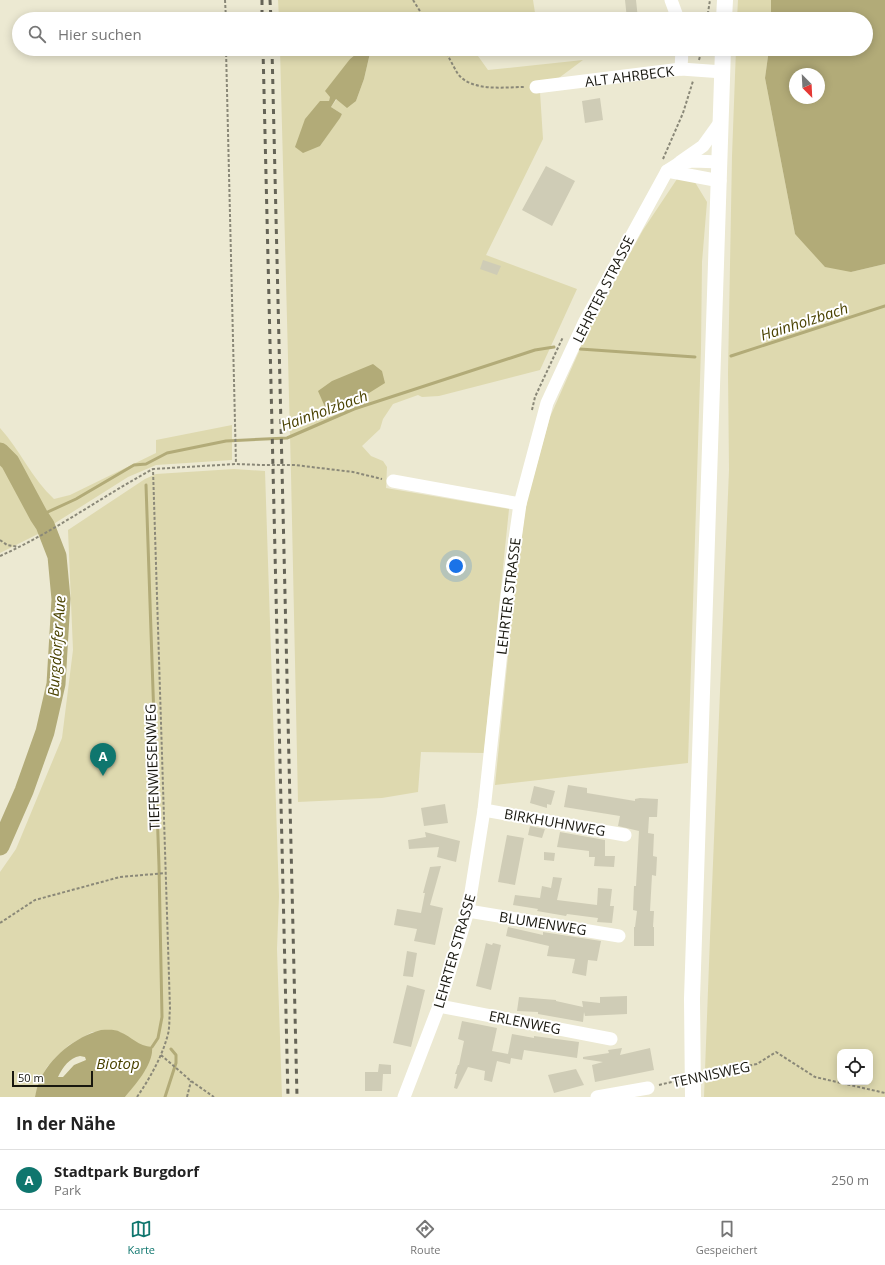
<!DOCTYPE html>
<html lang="de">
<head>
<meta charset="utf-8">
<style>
  body { margin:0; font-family:"Open Sans",sans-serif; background:#f6f6f6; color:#222 }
  .controls { position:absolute; right:12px; bottom:12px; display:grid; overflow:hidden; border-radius:8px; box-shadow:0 2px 10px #0003 }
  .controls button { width:36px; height:36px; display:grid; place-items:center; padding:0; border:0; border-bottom:1px solid #e0e0e0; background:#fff; color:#222; font:20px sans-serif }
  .compass { position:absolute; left:789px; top:68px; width:36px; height:36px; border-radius:50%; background:#fff; box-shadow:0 2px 10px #0003; rotate:156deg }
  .scale { position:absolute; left:12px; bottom:10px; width:81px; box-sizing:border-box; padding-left:4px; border:2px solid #18170f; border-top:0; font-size:11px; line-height:14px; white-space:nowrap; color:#18170f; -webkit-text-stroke:3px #fff; paint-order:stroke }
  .you { position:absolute; left:456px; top:566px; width:14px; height:14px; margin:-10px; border:3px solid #fff; border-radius:50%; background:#1a73e8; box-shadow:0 0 0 6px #1a73e833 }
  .badge { display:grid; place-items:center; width:26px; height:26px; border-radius:50%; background:#0f766e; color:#fff; font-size:13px; font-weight:700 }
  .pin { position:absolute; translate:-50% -33px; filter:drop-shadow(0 1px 2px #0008) }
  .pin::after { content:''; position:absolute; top:21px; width:14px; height:12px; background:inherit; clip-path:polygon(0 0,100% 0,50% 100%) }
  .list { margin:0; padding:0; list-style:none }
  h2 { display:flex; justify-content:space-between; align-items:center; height:52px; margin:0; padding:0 16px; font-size:17px }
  h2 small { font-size:13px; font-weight:400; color:#767676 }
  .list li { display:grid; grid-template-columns:26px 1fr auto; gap:12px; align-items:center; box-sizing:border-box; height:60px; padding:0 16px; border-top:1px solid #e0e0e0 }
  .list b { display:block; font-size:15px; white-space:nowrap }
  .list p { margin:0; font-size:13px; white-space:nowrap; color:#767676 }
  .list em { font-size:13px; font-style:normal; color:#767676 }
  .icon { flex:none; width:22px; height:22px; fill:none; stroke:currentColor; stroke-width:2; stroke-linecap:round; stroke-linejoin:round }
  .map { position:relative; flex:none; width:885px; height:1097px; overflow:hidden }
  .search { position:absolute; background:#fff; box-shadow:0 2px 10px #0003; left:12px; right:12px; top:12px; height:44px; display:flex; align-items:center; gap:10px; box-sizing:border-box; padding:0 14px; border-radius:22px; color:#767676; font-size:15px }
  .sheet { height:112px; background:#fff }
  nav { display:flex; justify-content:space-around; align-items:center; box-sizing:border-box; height:56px; border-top:1px solid #e0e0e0; background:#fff; font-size:11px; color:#767676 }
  nav a { display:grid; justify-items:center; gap:2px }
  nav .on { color:#0f766e }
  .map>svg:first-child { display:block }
  .green { fill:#ded9af; fill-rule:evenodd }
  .water { fill:#b2ab78; fill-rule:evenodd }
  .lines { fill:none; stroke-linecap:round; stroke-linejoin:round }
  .stream { stroke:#b2ab78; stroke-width:3 }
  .river { stroke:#b2ab78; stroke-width:19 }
  .building { fill:#cfccb6 }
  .path { stroke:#8a8878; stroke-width:2; stroke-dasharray:3 2; stroke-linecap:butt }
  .minor { stroke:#fff; stroke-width:13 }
  .major { stroke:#fff; stroke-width:16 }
  .rail { stroke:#656356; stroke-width:3; stroke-dasharray:5 5; stroke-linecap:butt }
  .labels { text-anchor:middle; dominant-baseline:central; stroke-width:4; stroke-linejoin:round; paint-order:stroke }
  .street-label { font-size:14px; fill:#18170f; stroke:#fff }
  .water-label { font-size:15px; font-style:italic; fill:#4a4200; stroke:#fff }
</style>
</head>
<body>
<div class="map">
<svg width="885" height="1097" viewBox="0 0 885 1097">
  <rect width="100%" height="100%" fill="#ece9d2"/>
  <path class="green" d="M278 0H533L536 19H279Z
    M738 0H771V19H737Z
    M280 49H362L350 59 330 97 320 146 342 114 331 107 337 99 356 101 364 79 370 53 365 49H473L488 70 583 60 540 92 543 139 486 255 577 289 540 370 439 396 422 397 418 395 393 404 383 419 380 429 362 446 371 456 383 461 387 467 386 488 509 509 484 753 421 752 418 792 382 798 298 802 291 474Z
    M736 49H769L765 78 795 234 851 272 885 264V1097H704L710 937 729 470 728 373 732 156ZM840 1052H870V1082H840Z
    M677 179H693L707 202 702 262 701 348 688 763 495 785 514 597 526 504 550 417 592 322 643 230Z
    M232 425V460L156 465 128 477 52 525 14 461 0 443V428C20 450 32 479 54 499L70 495 156 453V440Z
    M0 462 9 473 42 532 0 553Z
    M234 469 265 471 279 896 277 949 282 1097H125L146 1069 145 1047 138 1044 120 1032H92L69 1045 55 1058 47 1067 39 1083 35 1097H0V872L16 849 62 738 73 650 68 530 145 479 156 474Z"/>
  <path class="water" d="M771 0H885V264L851 272 825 267 795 234 765 78 769 49H866V19H771ZM795 74H819V98H795Z
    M362 49H365L370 53 364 79 356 101 347 108 336 99 331 107 342 114 340 118 320 146 303 153 295 147 305 119 320 101H329L330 97 325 91 350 59Z
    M373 364 382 371 385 383 369 393 325 407 318 391 332 381Z
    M101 1030C107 1030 115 1029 120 1032 132 1037 138 1046 152 1047 154 1064 135 1085 125 1097H35C36 1092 37 1087 39 1082 50 1057 75 1037 101 1030ZM80 1056 85 1057 86 1060 74 1065 63 1077H58C63 1067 69 1058 80 1056Z"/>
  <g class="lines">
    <path class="stream" d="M580 349 695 357
      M731 356 885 306
      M146 485 159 866 162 1017 158 1038 152 1047
      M39 516 76 499 134 465 146 464 167 453 226 441 287 438 354 409 535 350 554 347
      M165 1097 176 1063V1055L171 1049"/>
    <path class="river" d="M0 452 10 462 39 516 45 525 57 556 61 599 56 684 45 732 24 791 0 846"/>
  </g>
  <path class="building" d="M625 0H636L638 19H627Z
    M600 98 603 120 585 123 582 101Z
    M546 166 575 181 552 226 522 210Z
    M483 260 501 266 497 275 480 269Z
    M568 785 587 788V793L635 801V799L640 798 658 799 657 817H649L648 833 654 834 653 856 657 857 656 876 652 875 650 911H654L653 927H654V946H634V927H635L637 911 633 910 634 886H636L639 831 618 826 620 816 564 807Z
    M534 786 555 791 551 805 547 804V808L530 803Z
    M445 804 448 823 424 826 421 808Z
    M530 826 545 829 542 838 528 835Z
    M425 832 460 841 456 862 437 857 439 847 409 849 408 840 426 837Z
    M560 832 605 840V856H615L614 867 594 866 595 857H589V851L557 847Z
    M507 835 524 838 515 885 498 882Z
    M544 852 555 853 554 861 544 860Z
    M441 866 430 905 443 908 435 945 414 941 417 929 394 925 397 909 421 913 425 893H423L430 867Z
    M553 877 562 878 557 900 597 905 598 888 612 889 610 906H614L612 923 597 922 598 918 567 914 566 916 537 911 538 909 513 905 515 895 540 898 542 886 551 888Z
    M508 927 543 935V932L601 941 597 961 588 960 586 976 572 973 575 959 547 956 549 946 506 936Z
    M486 943 492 945 493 943 501 945 491 990 476 986Z
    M407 951 417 953 413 977 403 976Z
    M407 985 425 990 411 1047 393 1043Z
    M627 996V1014L585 1016 584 1012 583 1022 538 1014V1012L517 1011 519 997 556 1000V1001L583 1007 582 1001 600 1003V997Z
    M462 1021 497 1028 492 1051 508 1054 512 1034 534 1038V1036L579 1042 577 1058 524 1050 522 1060 511 1058 510 1064 497 1061 492 1082 484 1080 485 1071 468 1067 457 1089 454 1088 457 1074H455L458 1065H459L464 1041 458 1039Z
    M622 1048 620 1055 650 1048 654 1070 595 1082 592 1065 603 1062 583 1059V1057L609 1053 608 1050Z
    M379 1064 391 1065V1074H383L382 1091H365V1072H378Z
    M576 1069 584 1085 554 1093 548 1075Z"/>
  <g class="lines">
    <path class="path" d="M225 0 226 19
      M413 0 425 19
      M707 19 710 0
      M226 49 236 464
      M444 49C449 57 453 66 458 74 472 92 504 87 525 87
      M699 60 702 49
      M663 159 683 113 693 81
      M532 410 535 397 563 337
      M0 540 7 545 19 547
      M0 556C54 532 101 497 153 469
      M0 923 35 900 120 877 166 873
      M161 1055 191 1081 214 1097
      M705 1074 757 1064 776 1052 815 1077 885 1093
      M659 1085 680 1080
      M137 1097C150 1078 162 1057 168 1034 170 1026 169 1017 170 1009L153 469 236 464 262 465H295L353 472 382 479
      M187 1097 191 1081"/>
    <g class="minor">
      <path d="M671 0 678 19"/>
      <path d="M681 69 682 49"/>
      <path id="s1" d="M536 87 681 69 723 72"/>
      <path d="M680 162 703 146 721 121"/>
      <path d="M667 171 720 181"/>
      <path d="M393 481 520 504"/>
      <path d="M484 810 625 835"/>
      <path d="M468 911 619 936"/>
      <path d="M439 1006 611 1039"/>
      <path d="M404 1097 439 1006 468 911 484 810 507 596 520 504 547 403 585 321 667 171 678 164 693 161 720 162"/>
      <path d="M597 1097 648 1088"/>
    </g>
    <path class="major" d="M724 19 725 0
      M693 1097 692 999 723 49"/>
    <path class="rail" d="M262 0V19
      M270 0 271 19
      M263 49 288 1097
      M272 49 297 1097"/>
  </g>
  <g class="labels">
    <g class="street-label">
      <text stroke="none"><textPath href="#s1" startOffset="94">ALT AHRBECK</textPath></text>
      <text transform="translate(603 289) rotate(-63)">LEHRTER STRASSE</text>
      <text transform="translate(508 596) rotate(-83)">LEHRTER STRASSE</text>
      <text transform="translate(152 767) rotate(-92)">TIEFENWIESENWEG</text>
      <text transform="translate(555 822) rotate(10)">BIRKHUHNWEG</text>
      <text transform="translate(543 923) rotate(9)">BLUMENWEG</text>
      <text transform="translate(454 951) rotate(-74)">LEHRTER STRASSE</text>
      <text transform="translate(525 1022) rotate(11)">ERLENWEG</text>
      <text transform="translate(711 1074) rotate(-12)">TENNISWEG</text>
    </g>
    <g class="water-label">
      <text transform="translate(804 321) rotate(-18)">Hainholzbach</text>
      <text transform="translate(324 410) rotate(-20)">Hainholzbach</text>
      <text transform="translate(56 646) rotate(-86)">Burgdorfer Aue</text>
      <text x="118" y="1063">Biotop</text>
    </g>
  </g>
</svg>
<div class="controls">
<button><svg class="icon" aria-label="locate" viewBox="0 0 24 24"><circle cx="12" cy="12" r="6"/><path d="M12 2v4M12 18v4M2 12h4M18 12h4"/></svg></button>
</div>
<svg class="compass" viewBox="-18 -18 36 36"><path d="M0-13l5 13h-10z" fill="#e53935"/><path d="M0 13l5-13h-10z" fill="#767676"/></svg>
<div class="scale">50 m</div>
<div class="you"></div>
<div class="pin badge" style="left:103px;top:776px">A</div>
<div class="search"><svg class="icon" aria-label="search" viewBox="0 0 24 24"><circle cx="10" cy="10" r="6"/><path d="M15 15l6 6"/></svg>Hier suchen</div>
</div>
<section class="sheet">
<h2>In der Nähe<small></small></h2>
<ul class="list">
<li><span class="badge">A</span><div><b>Stadtpark Burgdorf</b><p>Park</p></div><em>250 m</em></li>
</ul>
</section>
<nav>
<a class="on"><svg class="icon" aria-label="map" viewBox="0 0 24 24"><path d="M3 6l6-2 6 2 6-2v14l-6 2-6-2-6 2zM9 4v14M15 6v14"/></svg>Karte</a>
<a><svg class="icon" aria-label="directions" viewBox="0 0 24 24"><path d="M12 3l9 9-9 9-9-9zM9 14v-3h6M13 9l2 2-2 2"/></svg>Route</a>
<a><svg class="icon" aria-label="saved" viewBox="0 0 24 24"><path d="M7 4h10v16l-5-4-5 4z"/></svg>Gespeichert</a>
</nav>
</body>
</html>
